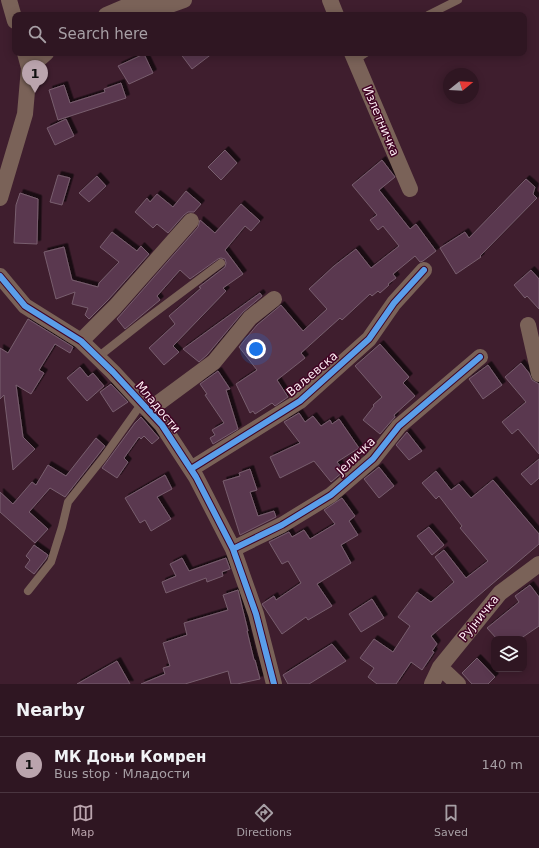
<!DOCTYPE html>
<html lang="en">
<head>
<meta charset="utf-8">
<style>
  body { margin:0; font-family:"DejaVu Sans",sans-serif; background:#3b232f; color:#f1f3f6 }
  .controls { position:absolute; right:12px; bottom:12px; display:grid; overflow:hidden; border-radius:8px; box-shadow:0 2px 10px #0003 }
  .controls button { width:36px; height:36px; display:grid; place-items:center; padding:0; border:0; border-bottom:1px solid #4a3540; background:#2f1622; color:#f1f3f6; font:20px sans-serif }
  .compass { position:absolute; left:443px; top:68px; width:36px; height:36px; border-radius:50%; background:#2f1622; box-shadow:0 2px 10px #0003; rotate:72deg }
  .you { position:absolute; left:256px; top:349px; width:14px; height:14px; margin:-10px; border:3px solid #fff; border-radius:50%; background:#1a73e8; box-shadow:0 0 0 6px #1a73e833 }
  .badge { display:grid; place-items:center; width:26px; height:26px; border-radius:50%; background:#baa4ad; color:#111; font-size:13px; font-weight:700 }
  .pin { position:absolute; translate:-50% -33px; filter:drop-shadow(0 1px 2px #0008) }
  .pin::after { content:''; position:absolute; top:21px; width:14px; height:12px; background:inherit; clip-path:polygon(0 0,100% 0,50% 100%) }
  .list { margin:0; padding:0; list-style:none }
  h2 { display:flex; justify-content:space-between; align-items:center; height:52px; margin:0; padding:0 16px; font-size:17px }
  h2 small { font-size:13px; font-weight:400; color:#a79fa5 }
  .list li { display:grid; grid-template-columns:26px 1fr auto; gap:12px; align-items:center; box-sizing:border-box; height:56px; padding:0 16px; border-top:1px solid #4a3540 }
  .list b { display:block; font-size:15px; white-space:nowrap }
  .list p { margin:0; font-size:13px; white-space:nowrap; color:#a79fa5 }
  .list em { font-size:13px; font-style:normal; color:#a79fa5 }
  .icon { flex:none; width:22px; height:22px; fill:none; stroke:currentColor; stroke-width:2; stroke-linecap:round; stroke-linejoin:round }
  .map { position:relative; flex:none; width:539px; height:684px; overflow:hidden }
  .search { position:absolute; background:#2f1622; box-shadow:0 2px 10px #0003; left:12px; right:12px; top:12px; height:44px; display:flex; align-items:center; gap:10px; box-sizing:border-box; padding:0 14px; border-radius:8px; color:#a79fa5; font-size:15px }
  .sheet { height:108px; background:#2f1622 }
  nav { display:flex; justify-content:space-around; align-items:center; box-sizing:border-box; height:56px; border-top:1px solid #4a3540; background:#2f1622; font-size:11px; color:#a79fa5 }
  nav a { display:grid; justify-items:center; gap:2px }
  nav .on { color:#baa4ad }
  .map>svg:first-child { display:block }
  .building { fill:#5a384f; stroke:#785e6e; filter:url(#shadow) }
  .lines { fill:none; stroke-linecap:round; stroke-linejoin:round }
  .lane { stroke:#7a6258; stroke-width:8 }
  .street { stroke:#7a6258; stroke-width:16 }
  .cycleway-casing { stroke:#410424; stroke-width:8 }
  .cycleway { stroke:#5a9eea; stroke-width:6 }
  .labels { text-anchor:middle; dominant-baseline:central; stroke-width:3; stroke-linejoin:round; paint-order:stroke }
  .street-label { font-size:12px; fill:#fdecf2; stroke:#410424 }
</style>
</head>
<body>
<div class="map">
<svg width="539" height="684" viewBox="0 0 539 684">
  <defs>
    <filter id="shadow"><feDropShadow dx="3.5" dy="-3.5" stdDeviation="0" flood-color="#0009"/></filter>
  </defs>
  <rect width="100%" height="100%" fill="#3f1e2e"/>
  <path class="building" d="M180 53H213L192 69Z
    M144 54 153 73 129 84 118 66Z
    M121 83 126 98 58 120 49 90 64 85 70 103 105 92 104 89Z
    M66 119 74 136 55 145 47 128Z
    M225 150 237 163 221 180 208 167Z
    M382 160 395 177 379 190 410 229 416 224 436 251 423 261 420 262 415 256 393 274 396 278 388 284 389 285 380 293 378 291 372 296 370 294 342 320 340 318 301 353 305 358 277 380 288 397 275 406 272 403 255 414 253 411 250 413 236 384 257 370 239 347 257 325 281 305 303 331 327 309 309 289 334 266 356 249 371 268 399 246 383 226 378 230 370 220 377 215 352 185Z
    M58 175 70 178 62 205 50 202Z
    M97 176 106 186 89 202 79 193Z
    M526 179 535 187 533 194 537 198 480 256 481 257 456 274 440 248 465 232 469 238Z
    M186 191 201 204 194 212H188L184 215 168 233 157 224 153 228 135 212 147 198 150 202 157 194 173 207Z
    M20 193 38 199 37 244 14 243 16 205Z
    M241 204 260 221 251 231 245 226 225 250 243 274 223 288 226 291 173 346 179 352 164 365 149 348 175 324 169 316 201 288 199 287 225 267 226 263 225 259 221 258 218 259 190 279 180 270 157 296 160 300 125 329 117 319 198 227 200 220 215 233Z
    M112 232 137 251 141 246 149 254 108 300 89 319 85 315 88 308 72 304 75 292 56 299 44 252 64 247 72 280 98 287 99 283 119 262 100 247Z
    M531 270 539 279V309L527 296 525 298 514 285Z
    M260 293 262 296 243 312 207 355 199 362 183 349Z
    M28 319 73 347 70 353 55 344 39 370 44 373 31 394 16 385 23 437 35 449 13 470 4 395 0 399V348L8 353Z
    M380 344 409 377 403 383 415 396 394 415 395 417 380 434 363 420 374 406 373 405 382 397 355 366Z
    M521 363 529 373 532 380 539 384V454L518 429 512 434 502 422 526 402 505 377Z
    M488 365 502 385 483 399 469 379Z
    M80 367 88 377 93 373 104 386 87 401 67 378Z
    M218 371 230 389 226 390 238 429 213 444 210 438 215 435 212 430 224 423 205 395 207 394 200 384Z
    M111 384 128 402 113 412 100 392Z
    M299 413 305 422 313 416 321 426 330 420 332 424 339 419 359 448 337 462 344 471 331 482 314 461 280 478 270 457 300 443 284 422Z
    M141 417 159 438 152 444 144 436 141 439 139 437 124 458 128 462 117 478 102 468 135 423Z
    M407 432 422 451 409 460 396 445Z
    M96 438 105 446 65 497 50 488 29 512 48 529 35 543 0 512V492L13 504 32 482 36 485 48 465 66 476Z
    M539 459V478L531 485 521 474Z
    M379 467 394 486 379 498 364 479Z
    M250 469 257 490 250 492 258 516 274 511 276 517 240 535 223 481 240 476 239 473Z
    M436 471 451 490 459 484 471 498 493 480 539 534V544L431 636 437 644 432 651 434 652 422 670 411 662 396 684H377L368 677 374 668 360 658 374 639 393 652 410 626 398 617 417 592 431 602 454 582 435 557 444 550 466 578 488 561 460 528 462 526 439 496 436 499 422 483Z
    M165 475 172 489 157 497 171 519 151 531 145 520 140 523 125 498Z
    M342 498 355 516 349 521 358 535 341 545 351 563 317 584 332 606 308 620 306 617 282 634 262 604 274 596 276 600 301 583 288 561 282 564 269 542 289 532 292 537 304 530 310 539 335 524 324 510Z
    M429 527 444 545 432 555 417 536Z
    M34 545 48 555 46 559 34 574 25 567 30 560 26 556Z
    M182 558 189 571 226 558 230 569 222 572 223 576 207 582 206 578 166 593 162 582 176 576 170 564Z
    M530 585 539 597V626L520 639H497L487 628 519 602 515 596Z
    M238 590 248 631H247L254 660H255L260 679 237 684H231L228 671 185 684H141L165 674 163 668 170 666 163 643 187 635 184 623 228 610 223 595Z
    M372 599 384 618 361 632 349 614Z
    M332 644 346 661 309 684H288L283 675Z
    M477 658 495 677 488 684H472L462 673Z
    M117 661 130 684H77Z"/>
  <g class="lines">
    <path class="lane" d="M428 15 458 0
      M355 60 366 53
      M98 357 145 320 221 263
      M28 591 51 562 62 527 68 502 103 458 142 403"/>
    <path class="street" d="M9 0 15 21
      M330 0 336 15
      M106 15 125 7 170 5 184 0
      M352 53 410 189
      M29 68 46 53
      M0 198 25 114 29 68 25 53
      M0 276 25 306 81 341 113 372 162 425 196 477 233 549 256 614 274 684
      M528 325 539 374
      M81 341 115 307 191 221
      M149 410 214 362 250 318 274 299
      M191 469 300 401 369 339 394 303 424 270
      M233 549 282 525 331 495 373 459 399 426 480 357
      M440 667 458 684
      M432 684 440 667 500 593 539 564"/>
    <g class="cycleway-casing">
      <path id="cycleway" d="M0 276 25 306 81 341 113 372 162 425 196 477 233 549 256 614 274 684
        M191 469 300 401 369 339 394 303 424 270
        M233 549 282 525 331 495 373 459 399 426 480 357"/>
    </g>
    <use href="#cycleway" class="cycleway"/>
  </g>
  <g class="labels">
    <g class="street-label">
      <text transform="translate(381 121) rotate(67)">Излетничка</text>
      <text transform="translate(312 374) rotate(-40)">Ваљевска</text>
      <text transform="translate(158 407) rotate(50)">Младости</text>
      <text transform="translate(356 456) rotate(-44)">Јеличка</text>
      <text transform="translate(479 618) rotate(-51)">Рујничка</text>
    </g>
  </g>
</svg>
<div class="controls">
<button><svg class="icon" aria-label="layers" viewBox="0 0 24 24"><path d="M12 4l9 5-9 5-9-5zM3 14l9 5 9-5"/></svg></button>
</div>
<svg class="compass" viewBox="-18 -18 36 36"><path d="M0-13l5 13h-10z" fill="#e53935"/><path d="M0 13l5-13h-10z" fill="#a79fa5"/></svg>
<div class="you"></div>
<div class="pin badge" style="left:35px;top:93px">1</div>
<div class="search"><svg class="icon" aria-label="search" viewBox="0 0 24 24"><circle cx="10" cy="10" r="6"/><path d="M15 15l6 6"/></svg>Search here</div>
</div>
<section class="sheet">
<h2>Nearby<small></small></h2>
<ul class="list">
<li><span class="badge">1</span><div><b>МК Доњи Комрен</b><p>Bus stop · Младости</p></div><em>140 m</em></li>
</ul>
</section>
<nav>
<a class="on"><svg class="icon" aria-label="map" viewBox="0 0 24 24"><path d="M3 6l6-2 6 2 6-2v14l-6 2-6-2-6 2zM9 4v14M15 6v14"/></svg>Map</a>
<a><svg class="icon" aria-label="directions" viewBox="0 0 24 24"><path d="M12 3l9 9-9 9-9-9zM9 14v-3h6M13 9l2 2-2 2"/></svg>Directions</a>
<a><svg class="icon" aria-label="saved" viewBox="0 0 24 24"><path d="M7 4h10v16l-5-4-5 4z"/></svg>Saved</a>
</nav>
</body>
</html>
